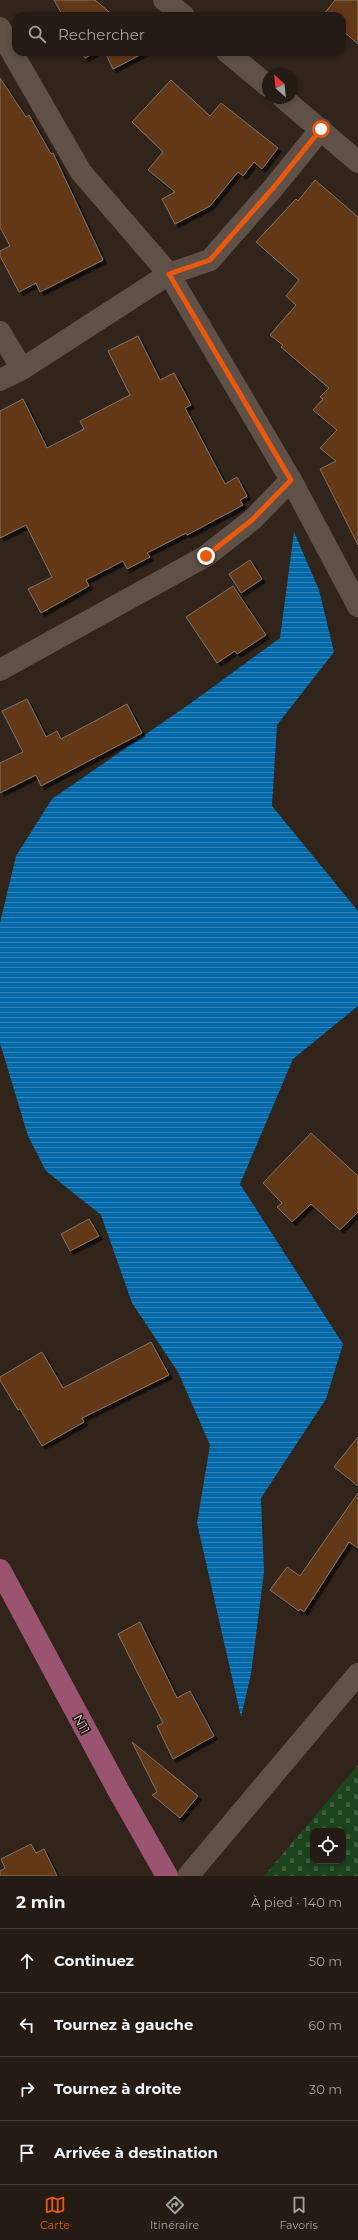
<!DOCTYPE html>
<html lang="fr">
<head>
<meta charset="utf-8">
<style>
  body { margin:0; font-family:Montserrat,sans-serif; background:#2c241d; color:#f1f3f6 }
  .controls { position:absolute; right:12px; bottom:12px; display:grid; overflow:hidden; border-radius:8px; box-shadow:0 2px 6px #0003 }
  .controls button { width:36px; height:36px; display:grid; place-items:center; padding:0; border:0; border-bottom:1px solid #413934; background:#241b14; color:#f1f3f6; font:20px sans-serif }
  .compass { position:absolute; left:262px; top:68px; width:36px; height:36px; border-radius:50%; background:#241b14; box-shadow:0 2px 6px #0003; rotate:333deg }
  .stop { position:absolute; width:12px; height:12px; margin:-9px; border:3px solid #ea580c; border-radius:50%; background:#fff }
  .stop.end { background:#ea580c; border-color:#fff; box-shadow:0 1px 4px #0008 }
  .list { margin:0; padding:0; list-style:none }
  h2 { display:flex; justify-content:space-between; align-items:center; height:52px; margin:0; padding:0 16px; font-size:17px }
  h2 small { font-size:13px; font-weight:400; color:#a3a1a0 }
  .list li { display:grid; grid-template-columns:26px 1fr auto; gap:12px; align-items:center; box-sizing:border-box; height:64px; padding:0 16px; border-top:1px solid #413934 }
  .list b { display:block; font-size:15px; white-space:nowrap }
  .list em { font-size:13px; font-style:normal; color:#a3a1a0 }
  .icon { flex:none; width:22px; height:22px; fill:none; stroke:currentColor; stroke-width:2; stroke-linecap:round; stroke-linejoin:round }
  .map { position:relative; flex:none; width:358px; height:1876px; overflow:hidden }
  .search { position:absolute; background:#241b14; box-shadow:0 2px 6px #0003; left:12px; right:12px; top:12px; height:44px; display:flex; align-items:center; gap:10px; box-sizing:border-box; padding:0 14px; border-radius:12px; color:#a3a1a0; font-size:15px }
  .sheet { height:308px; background:#241b14 }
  nav { display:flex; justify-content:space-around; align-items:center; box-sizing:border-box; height:56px; border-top:1px solid #413934; background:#241b14; font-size:11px; color:#a3a1a0 }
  nav a { display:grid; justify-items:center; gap:2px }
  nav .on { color:#ea580c }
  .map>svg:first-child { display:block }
  .cemetery { fill:url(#cemetery-stones); fill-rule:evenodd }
  .water { fill:url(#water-rules) }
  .building { fill:#633915; stroke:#817368; filter:url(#shadow) }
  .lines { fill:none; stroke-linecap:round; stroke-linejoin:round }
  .minor { stroke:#5f5147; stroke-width:22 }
  .tertiary { stroke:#5f5147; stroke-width:22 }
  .primary { stroke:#9b5470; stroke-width:22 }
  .route { stroke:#ea580c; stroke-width:5 }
  .labels { text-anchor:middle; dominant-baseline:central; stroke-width:3; stroke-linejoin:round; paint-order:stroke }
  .street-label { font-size:13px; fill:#dcd3cd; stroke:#140f0b }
</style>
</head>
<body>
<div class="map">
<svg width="358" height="1876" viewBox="0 0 358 1876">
  <defs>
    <pattern id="cemetery-stones" width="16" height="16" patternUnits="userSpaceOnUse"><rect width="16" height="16" fill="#1b441d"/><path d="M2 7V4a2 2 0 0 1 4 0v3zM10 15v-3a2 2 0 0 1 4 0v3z" fill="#3c5e3d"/></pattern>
    <pattern id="water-rules" width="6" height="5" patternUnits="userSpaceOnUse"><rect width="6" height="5" fill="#0368a8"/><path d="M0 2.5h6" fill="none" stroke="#3384b6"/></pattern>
    <filter id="shadow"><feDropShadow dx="3.5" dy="3.5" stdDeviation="0" flood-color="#0009"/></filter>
  </defs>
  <rect width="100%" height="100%" fill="#30241b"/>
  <path class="cemetery" d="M358 1765V1876H264ZM313 1831H343V1861H313Z"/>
  <path class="water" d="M294 532 319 590 334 652 277 725 272 806 358 911V1006L293 1059 240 1184 343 1344 326 1399 261 1498 264 1572 251 1674 241 1717 197 1523 210 1445 178 1372 132 1303 101 1215 46 1171 28 1136 0 1043V923L16 856 52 799 191 703 280 638Z"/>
  <path class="building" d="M54 0H95L114 16H63Z
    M335 0H358V44L342 30V16H326L324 14Z
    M82 52H96L85 58Z
    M105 52H146L113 69Z
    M0 78 26 117 29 115 51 154 53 153 103 260 40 292 36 283 19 292 0 256V251L10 246 0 227Z
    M171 80 210 116 221 103 278 148 262 169 254 162 243 176 238 172 210 206 175 224 162 199 175 192 148 170 163 152 132 122Z
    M315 180 358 217V545L320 469 336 461 320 448 337 430 313 410 323 399 320 397 329 388 281 347 283 345 270 335 296 305 286 296 299 280 256 242 296 199 298 201Z
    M138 336 160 380 174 373 191 405 185 408 225 484 237 477 247 496 240 500 243 505 187 535 186 533 147 553 150 557 127 569 123 561 86 580 89 586 41 613 28 589 52 577 26 525 0 538V411L23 399 47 448 84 429 80 421 130 395 108 351Z
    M250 560 262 579 241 593 229 574Z
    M233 586 266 635 237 654 235 651 217 663 186 617Z
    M27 699 46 737 57 731 61 739 127 704 142 733 41 786 36 775 0 793V763L23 752 2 711Z
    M311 1133 358 1176V1212L340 1230 311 1204 292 1222 277 1207 282 1203 263 1183Z
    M89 1219 99 1236 70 1251 61 1234Z
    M151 1342 169 1375 82 1418 84 1422 42 1446 20 1409 18 1410 0 1380V1377L42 1352 63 1388Z
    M358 1437V1486L334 1467Z
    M358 1493V1548L349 1542 304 1612 300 1609 299 1611 270 1590 287 1567 300 1576Z
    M140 1622 177 1698 190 1691 214 1736 173 1759 157 1726 163 1723 118 1634Z
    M132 1742 198 1796 180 1818 152 1795 157 1792Z
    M31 1844 36 1853 44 1849 57 1876H0V1871L5 1868 1 1859Z"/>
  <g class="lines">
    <path class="minor" d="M164 0 184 16
      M0 28 9 47 81 172 169 274 291 480 358 606
      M227 52 268 86
      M283 98 358 162
      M0 332 22 369
      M0 380 22 369 169 274 210 260 274 187 321 129
      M0 670 206 556 252 520 291 480"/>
    <path class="tertiary" d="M188 1876 358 1674"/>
    <path class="primary" d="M0 1570 117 1788 167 1876"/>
  </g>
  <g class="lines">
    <path class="route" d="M206 556 252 520 291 480 169 274 210 260 274 187 321 129"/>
  </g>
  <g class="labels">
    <g class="street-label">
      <text transform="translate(82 1724) rotate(62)">N11</text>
    </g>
  </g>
</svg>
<div class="controls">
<button><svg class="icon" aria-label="locate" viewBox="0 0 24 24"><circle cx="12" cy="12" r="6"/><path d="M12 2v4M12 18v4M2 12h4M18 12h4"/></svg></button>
</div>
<svg class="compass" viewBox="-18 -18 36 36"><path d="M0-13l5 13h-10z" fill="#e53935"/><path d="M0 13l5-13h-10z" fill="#a3a1a0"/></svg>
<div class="stop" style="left:321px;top:129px"></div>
<div class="stop end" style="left:206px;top:556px"></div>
<div class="search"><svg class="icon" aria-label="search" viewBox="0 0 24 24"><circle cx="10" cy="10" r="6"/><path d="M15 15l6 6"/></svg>Rechercher</div>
</div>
<section class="sheet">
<h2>2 min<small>À pied · 140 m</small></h2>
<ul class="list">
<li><svg class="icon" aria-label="ahead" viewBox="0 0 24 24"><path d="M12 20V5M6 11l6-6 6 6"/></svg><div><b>Continuez</b></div><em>50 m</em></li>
<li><svg class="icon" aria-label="left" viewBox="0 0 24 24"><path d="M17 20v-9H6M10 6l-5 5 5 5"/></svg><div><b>Tournez à gauche</b></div><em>60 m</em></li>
<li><svg class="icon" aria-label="right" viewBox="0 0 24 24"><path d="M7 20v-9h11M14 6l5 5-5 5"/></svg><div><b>Tournez à droite</b></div><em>30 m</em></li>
<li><svg class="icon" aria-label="arrive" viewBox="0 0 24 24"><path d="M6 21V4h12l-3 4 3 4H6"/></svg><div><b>Arrivée à destination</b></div></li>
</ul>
</section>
<nav>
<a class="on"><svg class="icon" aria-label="map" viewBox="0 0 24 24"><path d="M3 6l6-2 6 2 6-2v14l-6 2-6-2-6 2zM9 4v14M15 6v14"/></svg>Carte</a>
<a><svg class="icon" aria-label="directions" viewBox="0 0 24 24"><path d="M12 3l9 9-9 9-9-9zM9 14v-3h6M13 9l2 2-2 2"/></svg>Itinéraire</a>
<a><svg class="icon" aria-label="saved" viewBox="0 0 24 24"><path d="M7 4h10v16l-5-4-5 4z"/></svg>Favoris</a>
</nav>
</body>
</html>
